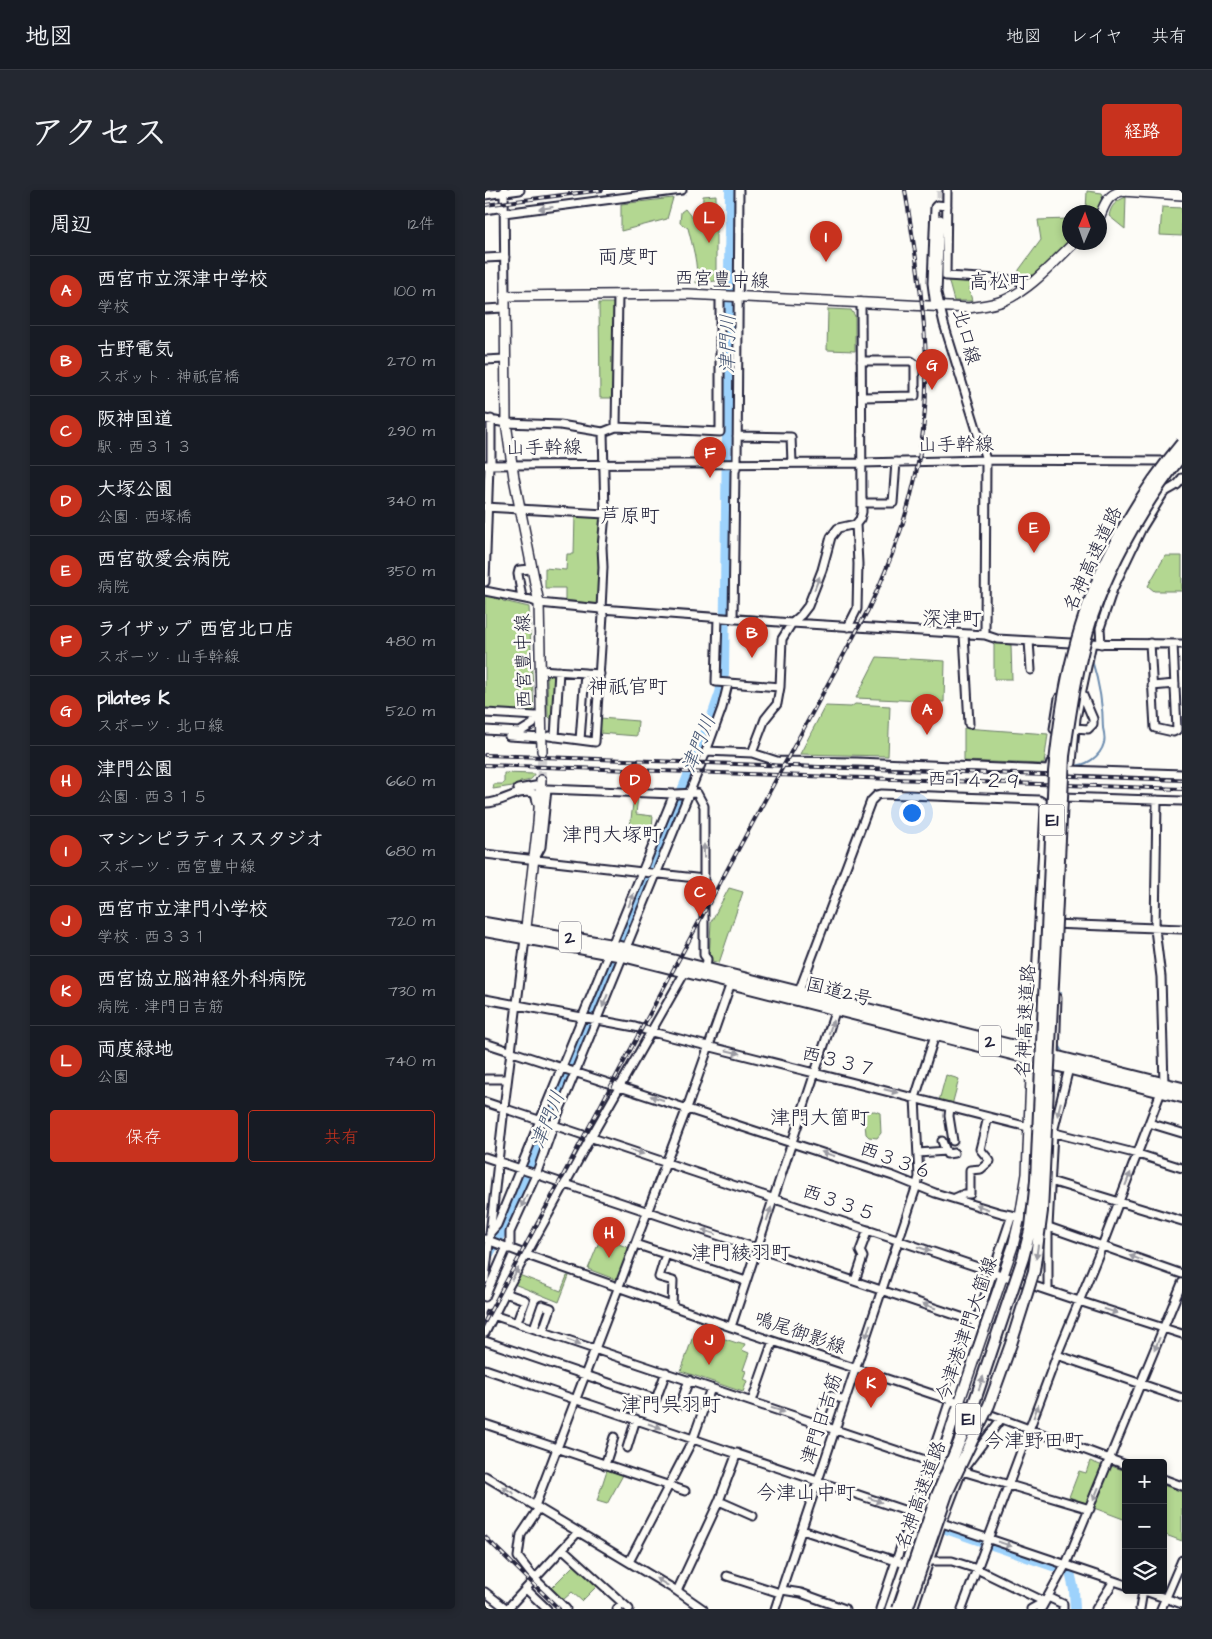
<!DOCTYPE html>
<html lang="ja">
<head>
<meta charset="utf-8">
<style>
  body { margin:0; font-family:"Architects Daughter","Klee One",sans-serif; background:#242831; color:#f1f3f6 }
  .controls { position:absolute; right:15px; bottom:15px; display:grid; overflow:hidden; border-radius:5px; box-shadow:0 2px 8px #0003 }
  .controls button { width:45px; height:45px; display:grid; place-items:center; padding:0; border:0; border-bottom:1px solid #363941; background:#171b24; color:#f1f3f6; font:25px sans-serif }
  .compass { position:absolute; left:577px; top:15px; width:45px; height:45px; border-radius:50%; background:#171b24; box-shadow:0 2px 8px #0003; rotate:2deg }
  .you { position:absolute; left:426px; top:622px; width:18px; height:18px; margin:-12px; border:4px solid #fff; border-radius:50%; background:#1a73e8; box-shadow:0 0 0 8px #1a73e833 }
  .badge { display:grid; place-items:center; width:32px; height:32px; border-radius:50%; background:#c8321e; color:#fff; font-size:16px; font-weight:700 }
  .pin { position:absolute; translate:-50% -41px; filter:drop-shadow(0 1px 2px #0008) }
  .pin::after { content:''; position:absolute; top:26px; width:18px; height:15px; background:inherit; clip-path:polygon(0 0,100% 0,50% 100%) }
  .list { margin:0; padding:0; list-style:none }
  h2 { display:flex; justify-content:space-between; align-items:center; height:65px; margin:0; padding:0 20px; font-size:21px }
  h2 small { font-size:16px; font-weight:400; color:#9ea1a6 }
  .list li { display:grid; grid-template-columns:32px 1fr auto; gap:15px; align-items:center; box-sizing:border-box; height:70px; padding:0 20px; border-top:1px solid #363941 }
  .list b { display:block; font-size:19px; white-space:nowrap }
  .list p { margin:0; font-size:16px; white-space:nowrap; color:#9ea1a6 }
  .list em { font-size:16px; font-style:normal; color:#9ea1a6 }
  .actions { display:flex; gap:10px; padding:15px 20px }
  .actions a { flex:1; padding:11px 0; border:1px solid #c8321e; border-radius:5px; text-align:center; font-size:18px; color:#c8321e }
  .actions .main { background:#c8321e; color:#fff }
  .icon { flex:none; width:28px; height:28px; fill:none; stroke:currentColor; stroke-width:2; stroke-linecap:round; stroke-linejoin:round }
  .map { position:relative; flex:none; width:697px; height:1419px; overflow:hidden; border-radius:5px }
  header { display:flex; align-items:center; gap:30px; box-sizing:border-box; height:70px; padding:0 25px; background:#171b24; border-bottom:1px solid #363941 }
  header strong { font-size:24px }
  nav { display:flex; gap:28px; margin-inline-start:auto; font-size:18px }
  .intro { display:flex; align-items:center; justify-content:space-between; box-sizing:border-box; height:120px; padding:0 30px }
  h1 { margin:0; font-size:35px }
  .button { padding:12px 22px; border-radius:5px; background:#c8321e; color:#fff; font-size:18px; font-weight:700 }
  main { display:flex; gap:30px; padding:0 30px }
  aside { flex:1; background:#171b24; border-radius:5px; box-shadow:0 2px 8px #0003 }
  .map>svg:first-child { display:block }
  .green { fill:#b3d791; stroke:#6a7c66 }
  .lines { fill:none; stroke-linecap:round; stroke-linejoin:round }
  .stream { stroke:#6c8caf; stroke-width:2 }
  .river { stroke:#9dd2fc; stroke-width:10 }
  .minor-tunnel { stroke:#d1d0d1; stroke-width:7; stroke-dasharray:7 3.5; stroke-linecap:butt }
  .major-tunnel { stroke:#d1d0d1; stroke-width:9; stroke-dasharray:9 4.5; stroke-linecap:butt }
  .minor-casing { stroke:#22223b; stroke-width:11 }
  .major-casing { stroke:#22223b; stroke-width:12 }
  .highway-casing { stroke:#22223b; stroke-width:14 }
  .minor { stroke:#fdfcf7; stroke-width:7 }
  .major { stroke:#fdfcf7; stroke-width:9 }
  .highway { stroke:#fdfcf7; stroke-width:10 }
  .rail-casing { stroke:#22223b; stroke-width:4 }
  .rail { stroke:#fdfcf7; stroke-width:2; stroke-dasharray:5.5; stroke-linecap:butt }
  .highway-bridge-casing { stroke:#22223b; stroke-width:14; stroke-linecap:butt }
  .highway-bridge { stroke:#fdfcf7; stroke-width:10 }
  .oneway { fill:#9a9aa2 }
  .labels { text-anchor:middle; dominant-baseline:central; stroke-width:5; stroke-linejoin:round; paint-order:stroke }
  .shield { fill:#fdfcf7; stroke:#646373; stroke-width:1 }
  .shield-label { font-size:18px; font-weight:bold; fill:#22223b }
  .street-label { font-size:19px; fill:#22223b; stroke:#fdfcf7 }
  .neighbourhood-label { font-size:20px; fill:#22223b; stroke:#fdfcf7 }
  .water-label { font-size:20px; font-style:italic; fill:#475775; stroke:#fdfcf7 }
</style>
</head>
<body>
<header>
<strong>地図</strong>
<nav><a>地図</a><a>レイヤ</a><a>共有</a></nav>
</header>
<div class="intro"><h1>アクセス</h1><a class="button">経路</a></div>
<main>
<aside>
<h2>周辺<small>12件</small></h2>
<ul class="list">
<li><span class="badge">A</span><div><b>西宮市立深津中学校</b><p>学校</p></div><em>100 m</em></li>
<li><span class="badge">B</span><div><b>古野電気</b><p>スポット · 神祇官橋</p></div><em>270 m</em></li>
<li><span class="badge">C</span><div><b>阪神国道</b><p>駅 · 西３１３</p></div><em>290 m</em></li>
<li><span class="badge">D</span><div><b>大塚公園</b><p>公園 · 西塚橋</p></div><em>340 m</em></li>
<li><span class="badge">E</span><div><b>西宮敬愛会病院</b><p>病院</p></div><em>350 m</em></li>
<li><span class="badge">F</span><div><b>ライザップ 西宮北口店</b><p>スポーツ · 山手幹線</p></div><em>480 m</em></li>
<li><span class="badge">G</span><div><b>pilates K</b><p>スポーツ · 北口線</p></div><em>520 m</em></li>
<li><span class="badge">H</span><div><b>津門公園</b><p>公園 · 西３１５</p></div><em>660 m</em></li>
<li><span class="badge">I</span><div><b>マシンピラティススタジオ</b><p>スポーツ · 西宮豊中線</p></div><em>680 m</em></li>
<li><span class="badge">J</span><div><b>西宮市立津門小学校</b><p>学校 · 西３３１</p></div><em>720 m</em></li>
<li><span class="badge">K</span><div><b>西宮協立脳神経外科病院</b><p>病院 · 津門日吉筋</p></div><em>730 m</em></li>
<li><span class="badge">L</span><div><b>両度緑地</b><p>公園</p></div><em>740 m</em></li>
</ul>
<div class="actions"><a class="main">保存</a><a>共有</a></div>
</aside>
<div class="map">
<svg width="697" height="1419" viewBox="0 0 697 1419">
  <rect width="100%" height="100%" fill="#fdfcf7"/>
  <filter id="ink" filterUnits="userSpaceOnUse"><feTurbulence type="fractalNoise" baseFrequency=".02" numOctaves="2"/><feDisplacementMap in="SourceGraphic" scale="10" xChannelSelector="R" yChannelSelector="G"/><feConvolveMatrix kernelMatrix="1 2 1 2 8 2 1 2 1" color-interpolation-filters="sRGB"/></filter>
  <g filter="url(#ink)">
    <path class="green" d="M602 1 617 3 618 5 611 22H601Z
      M231 5V91L211 93C214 75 207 55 203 38L195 33 196 22 200 19 212 34 217 35 218 6Z
      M641 7 640 39 624 26C626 15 631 11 641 7Z
      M188 8 182 29 136 41V14Z
      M677 17 697 18V46L675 45Z
      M584 29V51L547 87 534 86V80L556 50 553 30Z
      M463 89 497 90 496 94 484 98 487 111H469Z
      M114 113H128L131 115 129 208H115Z
      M343 119 366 120 370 126V161L342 160Z
      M90 325 113 326 117 329 113 410 111 414 80 410V398H60V378L81 380 82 364H89Z
      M680 366H697V401H669L663 396Z
      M0 405 14 407 18 411 44 417 49 524 0 521Z
      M509 453 526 455 527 489H509Z
      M392 467 460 471 459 512 371 508Z
      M62 485H71L69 539H66V529L63 526Z
      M370 514 405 516 403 566 315 564 340 516 366 517Z
      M115 528 153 531 152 546 114 543Z
      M479 538 563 544 559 574 479 571Z
      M19 583 49 584C48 591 41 591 35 592L34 595 8 599 9 594H18L19 592Z
      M149 606H153L151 624 168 626 167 639 145 637Z
      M244 698 258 702 234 773 224 770 226 732Z
      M461 885 474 889 467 915 454 911Z
      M390 921 395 923 396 943 392 948 384 947 381 944 380 934H376C373 931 373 926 375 922Z
      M116 1047 144 1058 132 1090 103 1079Z
      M34 1085 76 1101 82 1086H84L74 1112 29 1094Z
      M213 1140 252 1153 253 1152 260 1154 257 1160 264 1163 258 1180 261 1181 258 1189 262 1191 258 1202 196 1181 207 1149Z
      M605 1271 618 1276 603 1314 584 1307 594 1281 601 1283Z
      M626 1276 641 1281V1330L609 1318Z
      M122 1280 138 1285 122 1314 112 1311Z
      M678 1295 697 1302V1351L678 1344Z
      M90 1374 112 1396 97 1411 87 1402 78 1410 66 1398Z"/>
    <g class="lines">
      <path class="stream" d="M587 576C600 576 615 568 619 553 620 549 619 542 618 538 618 513 614 493 607 470
        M574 840 576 803
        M574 855 577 860
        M686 1407 697 1380
        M680 1419 683 1413"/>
      <path class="river" d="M1 1069 20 1036 29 1015 226 529 235 503 239 483 245 0
        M472 1203 529 1030
        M432 1329H430L467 1218
        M458 1338 585 1382 589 1400 590 1419"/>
      <path class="minor-tunnel" d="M455 29V0"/>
      <path class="major-tunnel" d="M56 590 57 561"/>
      <g class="minor-casing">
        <path id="minor" d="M19 0 20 106
          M462 0 461 86 531 90 546 93
          M0 5 35 0
          M0 20 19 17
          M19 23 197 0
          M455 29 452 103 459 134 501 270 500 445
          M0 68 20 67
          M450 116 447 93 450 17 452 15 462 16
          M0 119 19 118
          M0 170 20 169
          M376 171H426L430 174V206L377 207
          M0 229 21 233 75 235 118 242 131 237 235 242V105
          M6 229V275
          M131 237 133 105
          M252 246 306 247 307 273
          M0 275 377 273 501 270 685 271
          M377 313H408L411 272
          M0 317 120 324
          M0 392 4 275
          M0 401 46 410 54 413 116 419 307 433 500 445 512 449 586 453 697 454
          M37 408 33 384 34 380 47 379
          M233 428 231 492 295 497
          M248 429 250 282 252 274 254 0
          M363 437 372 419 373 374 371 334
          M479 444 484 534
          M544 451 546 480
          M665 453 670 538 688 542 692 540 688 454
          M616 454 615 438 628 399 657 338 678 304C684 298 694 297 697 288
          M55 480 115 484
          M667 496 690 494
          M0 523 51 526 48 534 35 542 0 540
          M590 538 603 539 608 534V529L596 501
          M569 539 574 508
          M24 546 57 548
          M64 546 110 552 118 425 116 419 118 377 117 357 120 324 118 242
          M70 547 74 481
          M95 550 100 483
          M221 561 267 563 292 571 372 572 564 580 566 572
          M267 563 280 529 292 514 295 497 297 449 307 433 316 425 323 416 337 380 346 347 353 338 371 334 375 329 377 322 376 112
          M577 573H587L591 528 607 453
          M583 573 584 580 697 584
          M33 599 56 595
          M578 612V607L697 611
          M0 613C17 614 33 597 50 604L52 612
          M0 664 219 689
          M50 668 56 657 62 599 189 604 212 603 219 616V765L222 769 221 779
          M567 734 697 739
          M313 804 386 611 392 605 397 604 554 610 559 613 560 618 547 861
          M0 809 150 837 167 842 547 938
          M0 853 408 986 450 1003 516 1023 535 1027 697 1084
          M570 867 572 808
          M0 889H22
          M0 912 594 1111 697 1144
          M465 917 464 926 468 951
          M664 933 697 943
          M558 940 653 964 697 978
          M457 951 462 964 469 963
          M433 963 461 961
          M0 967 491 1132
          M562 990 697 1031
          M470 1008 479 1004H485V980L496 979 505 971 495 959 503 927
          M5 1043 12 1035 35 979 189 604
          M0 1049 42 1065 246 1137 474 1213 641 1275
          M150 1054 261 1091
          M25 1059V1042L51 985 69 934 219 567 237 518 243 494
          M181 1064 174 1087 188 1091 187 1116
          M0 1089 19 918 40 749
          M370 1091 378 1067 375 1061 383 1040
          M563 1100V1037L568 942 585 874
          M20 1103 40 1110 32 1132
          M0 1107 20 1061 23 1058
          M5 1124 455 1275
          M246 1137 351 819
          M49 1138 57 1115 66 1118 58 1141
          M0 1143 20 1103 106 947 200 782
          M0 1151 171 1209 181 1182
          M572 1165 697 1208
          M0 1179 641 1395
          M267 1211 288 1151
          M195 1215 204 1190
          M333 1233 344 1205 360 1210
          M0 1234 200 1301
          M142 1258 151 1229
          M120 1275 129 1247
          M477 1281 605 1319
          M0 1286 192 1401 218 1419
          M678 1289 697 1296
          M234 1311 268 1326
          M50 1316 202 918 246 793
          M54 1318 36 1345 33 1367 50 1389 81 1419
          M317 1340 426 1376
          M78 1359 144 1419
          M444 1371H467L492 1379 560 1412
          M144 1372 208 1249 226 1198
          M242 1386 295 1403
          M41 1399 62 1419
          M297 1400 316 1403 360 1419
          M657 1400 697 1414
          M192 1401 234 1311 252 1263
          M0 1402 22 1419
          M563 1407 578 1414V1419
          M22 1419 93 1342
          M132 1419 137 1413
          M290 1419 432 995 434 987 430 908 450 845
          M395 1419 527 1025
          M428 1419 457 1333 477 1281 516 1229
          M477 1419 572 1165 617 1056 679 894 676 787 670 739 672 610
          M546 1419 559 1412
          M556 1419 581 1374 697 1093
          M611 1419 629 1391
          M655 1419 658 1401
          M676 1419 697 1370"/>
      </g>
      <g class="major-casing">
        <path id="major" d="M614 28C620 14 622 5 637 1L697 5
          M57 561 54 413 29 288 21 233 20 106 202 104 484 118C495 116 507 115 518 111 546 99 568 73 590 52
          M40 746 53 633 56 590
          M405 1419 438 1326 474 1213 528 1056 535 1027 542 984 547 864"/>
      </g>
      <g class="highway-casing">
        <path id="highway" d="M0 733 127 755 697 898
          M0 741 138 766 697 907"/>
      </g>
      <use href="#minor" class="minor"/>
      <use href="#major" class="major"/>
      <use href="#highway" class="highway"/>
      <g class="rail-casing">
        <path id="rail" d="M0 15 117 0
          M0 565 697 590
          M0 575 697 599
          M0 1131 216 728 383 420C425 333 447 248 440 150 437 100 428 49 420 0
          M0 1347 74 1419"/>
      </g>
      <use href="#rail" class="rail"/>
      <g class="highway-bridge-casing">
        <path id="highway-bridge" d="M413 1419 451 1308 483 1231 538 1068 546 1037 551 990 569 582C573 543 578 503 588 465 607 387 646 314 697 253
          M422 1419 463 1301 504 1215 526 1154 549 1081 557 1021 579 566C586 518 593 470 608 424 628 367 660 313 697 265"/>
      </g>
      <use href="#highway-bridge" class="highway-bridge"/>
    </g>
    <defs><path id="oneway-solid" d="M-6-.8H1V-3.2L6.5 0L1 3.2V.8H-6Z" transform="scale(1.25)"/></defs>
    <g class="oneway">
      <use href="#oneway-solid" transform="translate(61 18) rotate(172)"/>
      <use href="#oneway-solid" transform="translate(332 393) rotate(-69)"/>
      <use href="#oneway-solid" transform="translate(219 661) rotate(-90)"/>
      <use href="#oneway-solid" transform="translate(146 710) rotate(-69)"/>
      <use href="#oneway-solid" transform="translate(120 811) rotate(112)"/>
      <use href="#oneway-solid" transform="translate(346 837) rotate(-72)"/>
      <use href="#oneway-solid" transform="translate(248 862) rotate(14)"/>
      <use href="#oneway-solid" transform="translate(406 901) rotate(14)"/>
      <use href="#oneway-solid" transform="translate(172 908) rotate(-162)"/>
      <use href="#oneway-solid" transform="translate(574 919) rotate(104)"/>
      <use href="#oneway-solid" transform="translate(152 962) rotate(18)"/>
      <use href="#oneway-solid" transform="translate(343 964) rotate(-162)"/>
      <use href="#oneway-solid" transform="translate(643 989) rotate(-68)"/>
      <use href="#oneway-solid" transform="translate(39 1011) rotate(114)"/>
      <use href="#oneway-solid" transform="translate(497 1017) rotate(-161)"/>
      <use href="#oneway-solid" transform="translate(284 1024) rotate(-71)"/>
      <use href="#oneway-solid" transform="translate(224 1042) rotate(-162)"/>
      <use href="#oneway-solid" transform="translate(439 1059) rotate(19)"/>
      <use href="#oneway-solid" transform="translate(552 1062) rotate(98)"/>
      <use href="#oneway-solid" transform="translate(651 1068) rotate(-160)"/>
      <use href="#oneway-solid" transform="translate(30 1084) rotate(-61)"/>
      <use href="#oneway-solid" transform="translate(444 1116) rotate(-161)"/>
      <use href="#oneway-solid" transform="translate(626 1121) rotate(17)"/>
      <use href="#oneway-solid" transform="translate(383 1141) rotate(109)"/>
      <use href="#oneway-solid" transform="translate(89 1152) rotate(19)"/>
      <use href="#oneway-solid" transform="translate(672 1154) rotate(112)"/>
      <use href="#oneway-solid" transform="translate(496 1193) rotate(-71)"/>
      <use href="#oneway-solid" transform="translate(293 1220) rotate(18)"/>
      <use href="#oneway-solid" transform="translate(551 1221) rotate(-70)"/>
      <use href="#oneway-solid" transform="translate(170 1236) rotate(19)"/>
      <use href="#oneway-solid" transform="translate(23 1300) rotate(-149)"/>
      <use href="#oneway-solid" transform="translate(611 1304) rotate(112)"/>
      <use href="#oneway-solid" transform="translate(390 1310) rotate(19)"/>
      <use href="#oneway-solid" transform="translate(520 1354) rotate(19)"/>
      <use href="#oneway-solid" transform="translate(177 1392) rotate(-149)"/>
    </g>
  </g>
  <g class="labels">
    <g class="shield">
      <rect x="554.5" y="614.5" width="25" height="31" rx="4"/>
      <rect x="74" y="731.5" width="22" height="31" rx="4"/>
      <rect x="494" y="835.5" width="22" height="31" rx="4"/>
      <rect x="470.5" y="1213.5" width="25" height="31" rx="4"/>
    </g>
    <g class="shield-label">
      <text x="567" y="630">E1</text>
      <text x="85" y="747">2</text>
      <text x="505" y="851">2</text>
      <text x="483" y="1229">E1</text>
    </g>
    <g class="street-label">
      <text transform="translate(237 90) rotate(2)">西宮豊中線</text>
      <text transform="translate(481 147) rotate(75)">北口線</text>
      <text transform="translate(471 255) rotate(-1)">山手幹線</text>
      <text transform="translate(59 258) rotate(-1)">山手幹線</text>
      <text transform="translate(608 369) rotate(-65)">名神高速道路</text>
      <text transform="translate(39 471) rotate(-91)">西宮豊中線</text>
      <text transform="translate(490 591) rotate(2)">西１４２９</text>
      <text transform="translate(354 802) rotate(14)">国道2号</text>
      <text transform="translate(541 831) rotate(-87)">名神高速道路</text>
      <text transform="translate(354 872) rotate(14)">西３３７</text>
      <text transform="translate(411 971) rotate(20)">西３３６</text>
      <text transform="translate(354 1013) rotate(19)">西３３５</text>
      <text transform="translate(482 1139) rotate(-71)">今津港津門大箇線</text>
      <text transform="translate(315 1143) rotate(19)">鳴尾御影線</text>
      <text transform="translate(337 1229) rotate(-72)">津門日吉筋</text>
      <text transform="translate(436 1305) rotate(-70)">名神高速道路</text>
    </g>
    <g class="neighbourhood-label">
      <text x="143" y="67">両度町</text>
      <text x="514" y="92">高松町</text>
      <text x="145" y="326">芦原町</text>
      <text x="467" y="429">深津町</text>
      <text x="143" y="497">神祇官町</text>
      <text x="127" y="645">津門大塚町</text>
      <text x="335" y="928">津門大箇町</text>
      <text x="256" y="1063">津門綾羽町</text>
      <text x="186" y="1215">津門呉羽町</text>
      <text x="549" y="1251">今津野田町</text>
      <text x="321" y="1303">今津山中町</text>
    </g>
    <g class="water-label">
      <text transform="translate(243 154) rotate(-89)">津門川</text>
      <text transform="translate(214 554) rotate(-68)">津門川</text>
      <text transform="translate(63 930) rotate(-68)">津門川</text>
    </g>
  </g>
</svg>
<div class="controls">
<button>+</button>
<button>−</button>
<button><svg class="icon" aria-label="layers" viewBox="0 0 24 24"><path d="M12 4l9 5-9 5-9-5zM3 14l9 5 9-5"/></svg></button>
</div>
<svg class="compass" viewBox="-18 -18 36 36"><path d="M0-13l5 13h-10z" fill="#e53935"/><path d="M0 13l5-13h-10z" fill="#9ea1a6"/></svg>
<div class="you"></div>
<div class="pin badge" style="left:442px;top:545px">A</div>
<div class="pin badge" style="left:267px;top:468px">B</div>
<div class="pin badge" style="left:215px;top:727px">C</div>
<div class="pin badge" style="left:150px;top:615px">D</div>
<div class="pin badge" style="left:549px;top:363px">E</div>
<div class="pin badge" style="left:225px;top:288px">F</div>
<div class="pin badge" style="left:447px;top:200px">G</div>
<div class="pin badge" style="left:124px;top:1068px">H</div>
<div class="pin badge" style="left:341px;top:72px">I</div>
<div class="pin badge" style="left:224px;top:1175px">J</div>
<div class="pin badge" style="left:386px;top:1218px">K</div>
<div class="pin badge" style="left:224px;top:53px">L</div>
</div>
</main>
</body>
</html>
